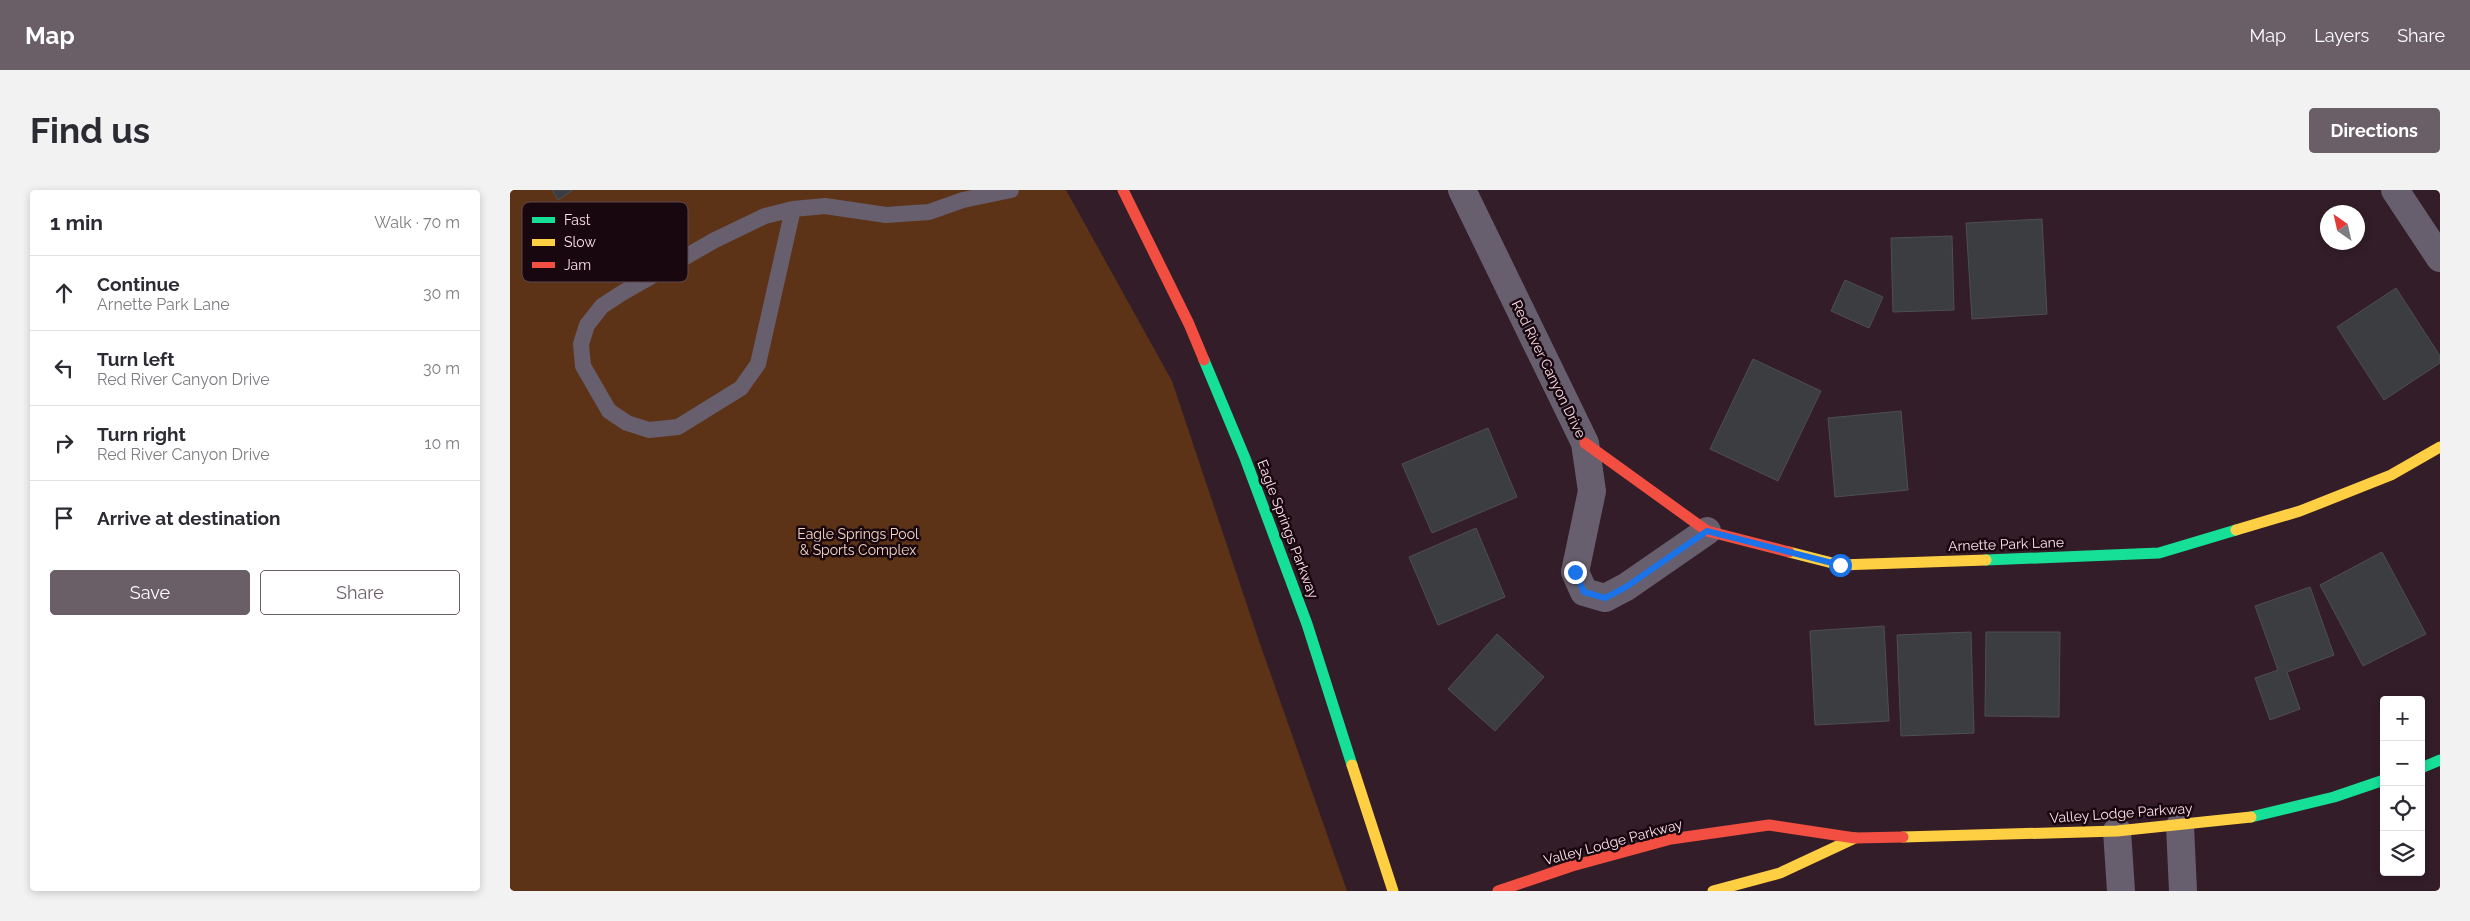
<!DOCTYPE html>
<html lang="en">
<head>
<meta charset="utf-8">
<style>
  body { margin:0; font-family:Raleway,sans-serif; background:#f2f2f3; color:#2b2b33 }
  .controls { position:absolute; right:15px; bottom:15px; display:grid; overflow:hidden; border-radius:5px; box-shadow:0 2px 8px #0003 }
  .controls button { width:45px; height:45px; display:grid; place-items:center; padding:0; border:0; border-bottom:1px solid #e1e1e2; background:#fff; color:#2b2b33; font:25px sans-serif }
  .compass { position:absolute; left:1810px; top:15px; width:45px; height:45px; border-radius:50%; background:#fff; box-shadow:0 2px 8px #0003; rotate:326deg }
  .stop { position:absolute; width:15px; height:15px; margin:-11px; border:4px solid #1a73e8; border-radius:50%; background:#fff }
  .stop.end { background:#1a73e8; border-color:#fff; box-shadow:0 1px 5px #0008 }
  .list { margin:0; padding:0; list-style:none }
  h2 { display:flex; justify-content:space-between; align-items:center; height:65px; margin:0; padding:0 20px; font-size:21px }
  h2 small { font-size:16px; font-weight:400; color:#7c7c81 }
  .list li { display:grid; grid-template-columns:32px 1fr auto; gap:15px; align-items:center; box-sizing:border-box; height:75px; padding:0 20px; border-top:1px solid #e1e1e2 }
  .list b { display:block; font-size:19px; white-space:nowrap }
  .list p { margin:0; font-size:16px; white-space:nowrap; color:#7c7c81 }
  .list em { font-size:16px; font-style:normal; color:#7c7c81 }
  .actions { display:flex; gap:10px; padding:15px 20px }
  .actions a { flex:1; padding:11px 0; border:1px solid #6a5e67; border-radius:5px; text-align:center; font-size:18px; color:#6a5e67 }
  .actions .main { background:#6a5e67; color:#fff }
  .icon { flex:none; width:28px; height:28px; fill:none; stroke:currentColor; stroke-width:2; stroke-linecap:round; stroke-linejoin:round }
  .map { position:relative; flex:none; width:1930px; height:701px; overflow:hidden; border-radius:5px }
  header { display:flex; align-items:center; gap:30px; box-sizing:border-box; height:70px; padding:0 25px; background:#6a5e67; color:#fff }
  header strong { font-size:24px }
  nav { display:flex; gap:28px; margin-inline-start:auto; font-size:18px }
  .intro { display:flex; align-items:center; justify-content:space-between; box-sizing:border-box; height:120px; padding:0 30px }
  h1 { margin:0; font-size:35px }
  .button { padding:12px 22px; border-radius:5px; background:#6a5e67; color:#fff; font-size:18px; font-weight:700 }
  main { display:flex; gap:30px; padding:0 30px }
  aside { flex:1; background:#fff; border-radius:5px; box-shadow:0 2px 8px #0003 }
  .map>svg:first-child { display:block }
  .green { fill:#5d3318 }
  .building { fill:#3c3d41; stroke:#4e4f51 }
  .lines { fill:none; stroke-linecap:round; stroke-linejoin:round }
  .lane { stroke:#685f6e; stroke-width:16 }
  .street { stroke:#685f6e; stroke-width:28 }
  .fast { stroke:#16e098; stroke-width:11 }
  .slow { stroke:#ffcf43; stroke-width:11 }
  .jam { stroke:#f24e42; stroke-width:11 }
  .route { stroke:#1a73e8; stroke-width:6 }
  .labels { text-anchor:middle; dominant-baseline:central; stroke-width:5; stroke-linejoin:round; paint-order:stroke }
  .street-label { font-size:14px; fill:#fde0ea; stroke:#19070f }
  .park-label { font-size:14px; fill:#f2d6c5; stroke:#19070f }
  .key { fill:#19070f; stroke:#5d4851; stroke-width:1 }
  .key-label { font-size:14px; fill:#fde0ea }
</style>
</head>
<body>
<header>
<strong>Map</strong>
<nav><a>Map</a><a>Layers</a><a>Share</a></nav>
</header>
<div class="intro"><h1>Find us</h1><a class="button">Directions</a></div>
<main>
<aside>
<h2>1 min<small>Walk · 70 m</small></h2>
<ul class="list">
<li><svg class="icon" aria-label="ahead" viewBox="0 0 24 24"><path d="M12 20V5M6 11l6-6 6 6"/></svg><div><b>Continue</b><p>Arnette Park Lane</p></div><em>30 m</em></li>
<li><svg class="icon" aria-label="left" viewBox="0 0 24 24"><path d="M17 20v-9H6M10 6l-5 5 5 5"/></svg><div><b>Turn left</b><p>Red River Canyon Drive</p></div><em>30 m</em></li>
<li><svg class="icon" aria-label="right" viewBox="0 0 24 24"><path d="M7 20v-9h11M14 6l5 5-5 5"/></svg><div><b>Turn right</b><p>Red River Canyon Drive</p></div><em>10 m</em></li>
<li><svg class="icon" aria-label="arrive" viewBox="0 0 24 24"><path d="M6 21V4h12l-3 4 3 4H6"/></svg><div><b>Arrive at destination</b></div></li>
</ul>
<div class="actions"><a class="main">Save</a><a>Share</a></div>
</aside>
<div class="map">
<svg width="1930" height="701" viewBox="0 0 1930 701">
  <rect width="100%" height="100%" fill="#331d28"/>
  <path class="green" d="M0 0H556L662 191 749 451 837 701H0Z"/>
  <path class="building" d="M42 0H63L48 10Z
    M1532 29 1537 124 1462 129 1456 33Z
    M1442 46 1444 120 1383 122 1381 48Z
    M1335 90 1373 107 1359 138 1321 121Z
    M1886 98 1930 166V173L1874 210 1827 137Z
    M1243 169 1311 201 1268 291 1200 259Z
    M1391 221 1398 300 1325 307 1318 228Z
    M978 238 1007 307 922 343 892 274Z
    M966 338 995 407 928 435 899 367Z
    M1872 362 1916 444 1853 476 1810 395Z
    M1800 397 1824 465 1777 482 1790 519 1760 530 1745 488 1768 480 1745 416Z
    M1374 436 1379 531 1305 535 1300 441Z
    M1461 442 1464 543 1391 546 1387 445Z
    M1476 442H1550L1549 527 1475 526Z
    M987 444 1034 487 985 541 938 499Z"/>
  <g class="lines">
    <path class="lane" d="M283 19 248 174 231 198 168 237 139 240 117 233 99 221 73 176 71 154 77 135 92 116 112 103 205 50 255 26 283 19 315 16 376 25 419 22 453 10 501 0"/>
    <path class="street" d="M952 0 1075 253 1082 301 1065 382 1074 402 1095 408 1116 397 1197 341
      M1885 0 1930 68
      M1670 636 1673 701
      M1607 641 1611 701"/>
    <path class="fast" d="M694 170 735 268 797 434 842 575
      M1476 370 1649 363 1726 340
      M1911 578 1930 570
      M1741 627 1824 607 1874 590"/>
    <path class="slow" d="M1726 340 1790 321 1881 285 1930 257
      M1279 362 1330 375 1476 370
      M842 575 883 701
      M1393 647 1607 641 1741 627
      M1203 701 1270 683 1345 648"/>
    <path class="jam" d="M613 0 679 134 694 170
      M1075 253 1197 341 1279 362
      M988 701 1062 676 1161 649 1259 635 1345 648 1393 647"/>
  </g>
  <g class="lines">
    <path class="route" d="M1065 382 1074 402 1095 408 1116 397 1197 341 1330 375"/>
  </g>
  <g class="labels">
    <g class="street-label">
      <text transform="translate(1039 179) rotate(64)">Red River Canyon Drive</text>
      <text transform="translate(778 339) rotate(69)">Eagle Springs Parkway</text>
      <text transform="translate(1496 354) rotate(-2)">Arnette Park Lane</text>
      <text transform="translate(1611 623) rotate(-4)">Valley Lodge Parkway</text>
      <text transform="translate(1103 652) rotate(-15)">Valley Lodge Parkway</text>
    </g>
    <g class="park-label">
      <text x="348" y="344">Eagle Springs Pool<tspan x="348" dy="16">&amp; Sports Complex</tspan></text>
    </g>
  </g>
  <rect x="12" y="12" width="166" height="80" rx="8" class="key"/>
  <rect x="22" y="27" width="23" height="6" fill="#16e098"/>
  <rect x="22" y="49" width="23" height="7" fill="#ffcf43"/>
  <rect x="22" y="72" width="23" height="6" fill="#f24e42"/>
  <g class="key-label">
    <text x="54" y="35">Fast</text>
    <text x="54" y="57">Slow</text>
    <text x="54" y="80">Jam</text>
  </g>
</svg>
<div class="controls">
<button>+</button>
<button>−</button>
<button><svg class="icon" aria-label="locate" viewBox="0 0 24 24"><circle cx="12" cy="12" r="6"/><path d="M12 2v4M12 18v4M2 12h4M18 12h4"/></svg></button>
<button><svg class="icon" aria-label="layers" viewBox="0 0 24 24"><path d="M12 4l9 5-9 5-9-5zM3 14l9 5 9-5"/></svg></button>
</div>
<svg class="compass" viewBox="-18 -18 36 36"><path d="M0-13l5 13h-10z" fill="#e53935"/><path d="M0 13l5-13h-10z" fill="#7c7c81"/></svg>
<div class="stop" style="left:1330px;top:375px"></div>
<div class="stop end" style="left:1065px;top:382px"></div>
</div>
</main>
</body>
</html>
